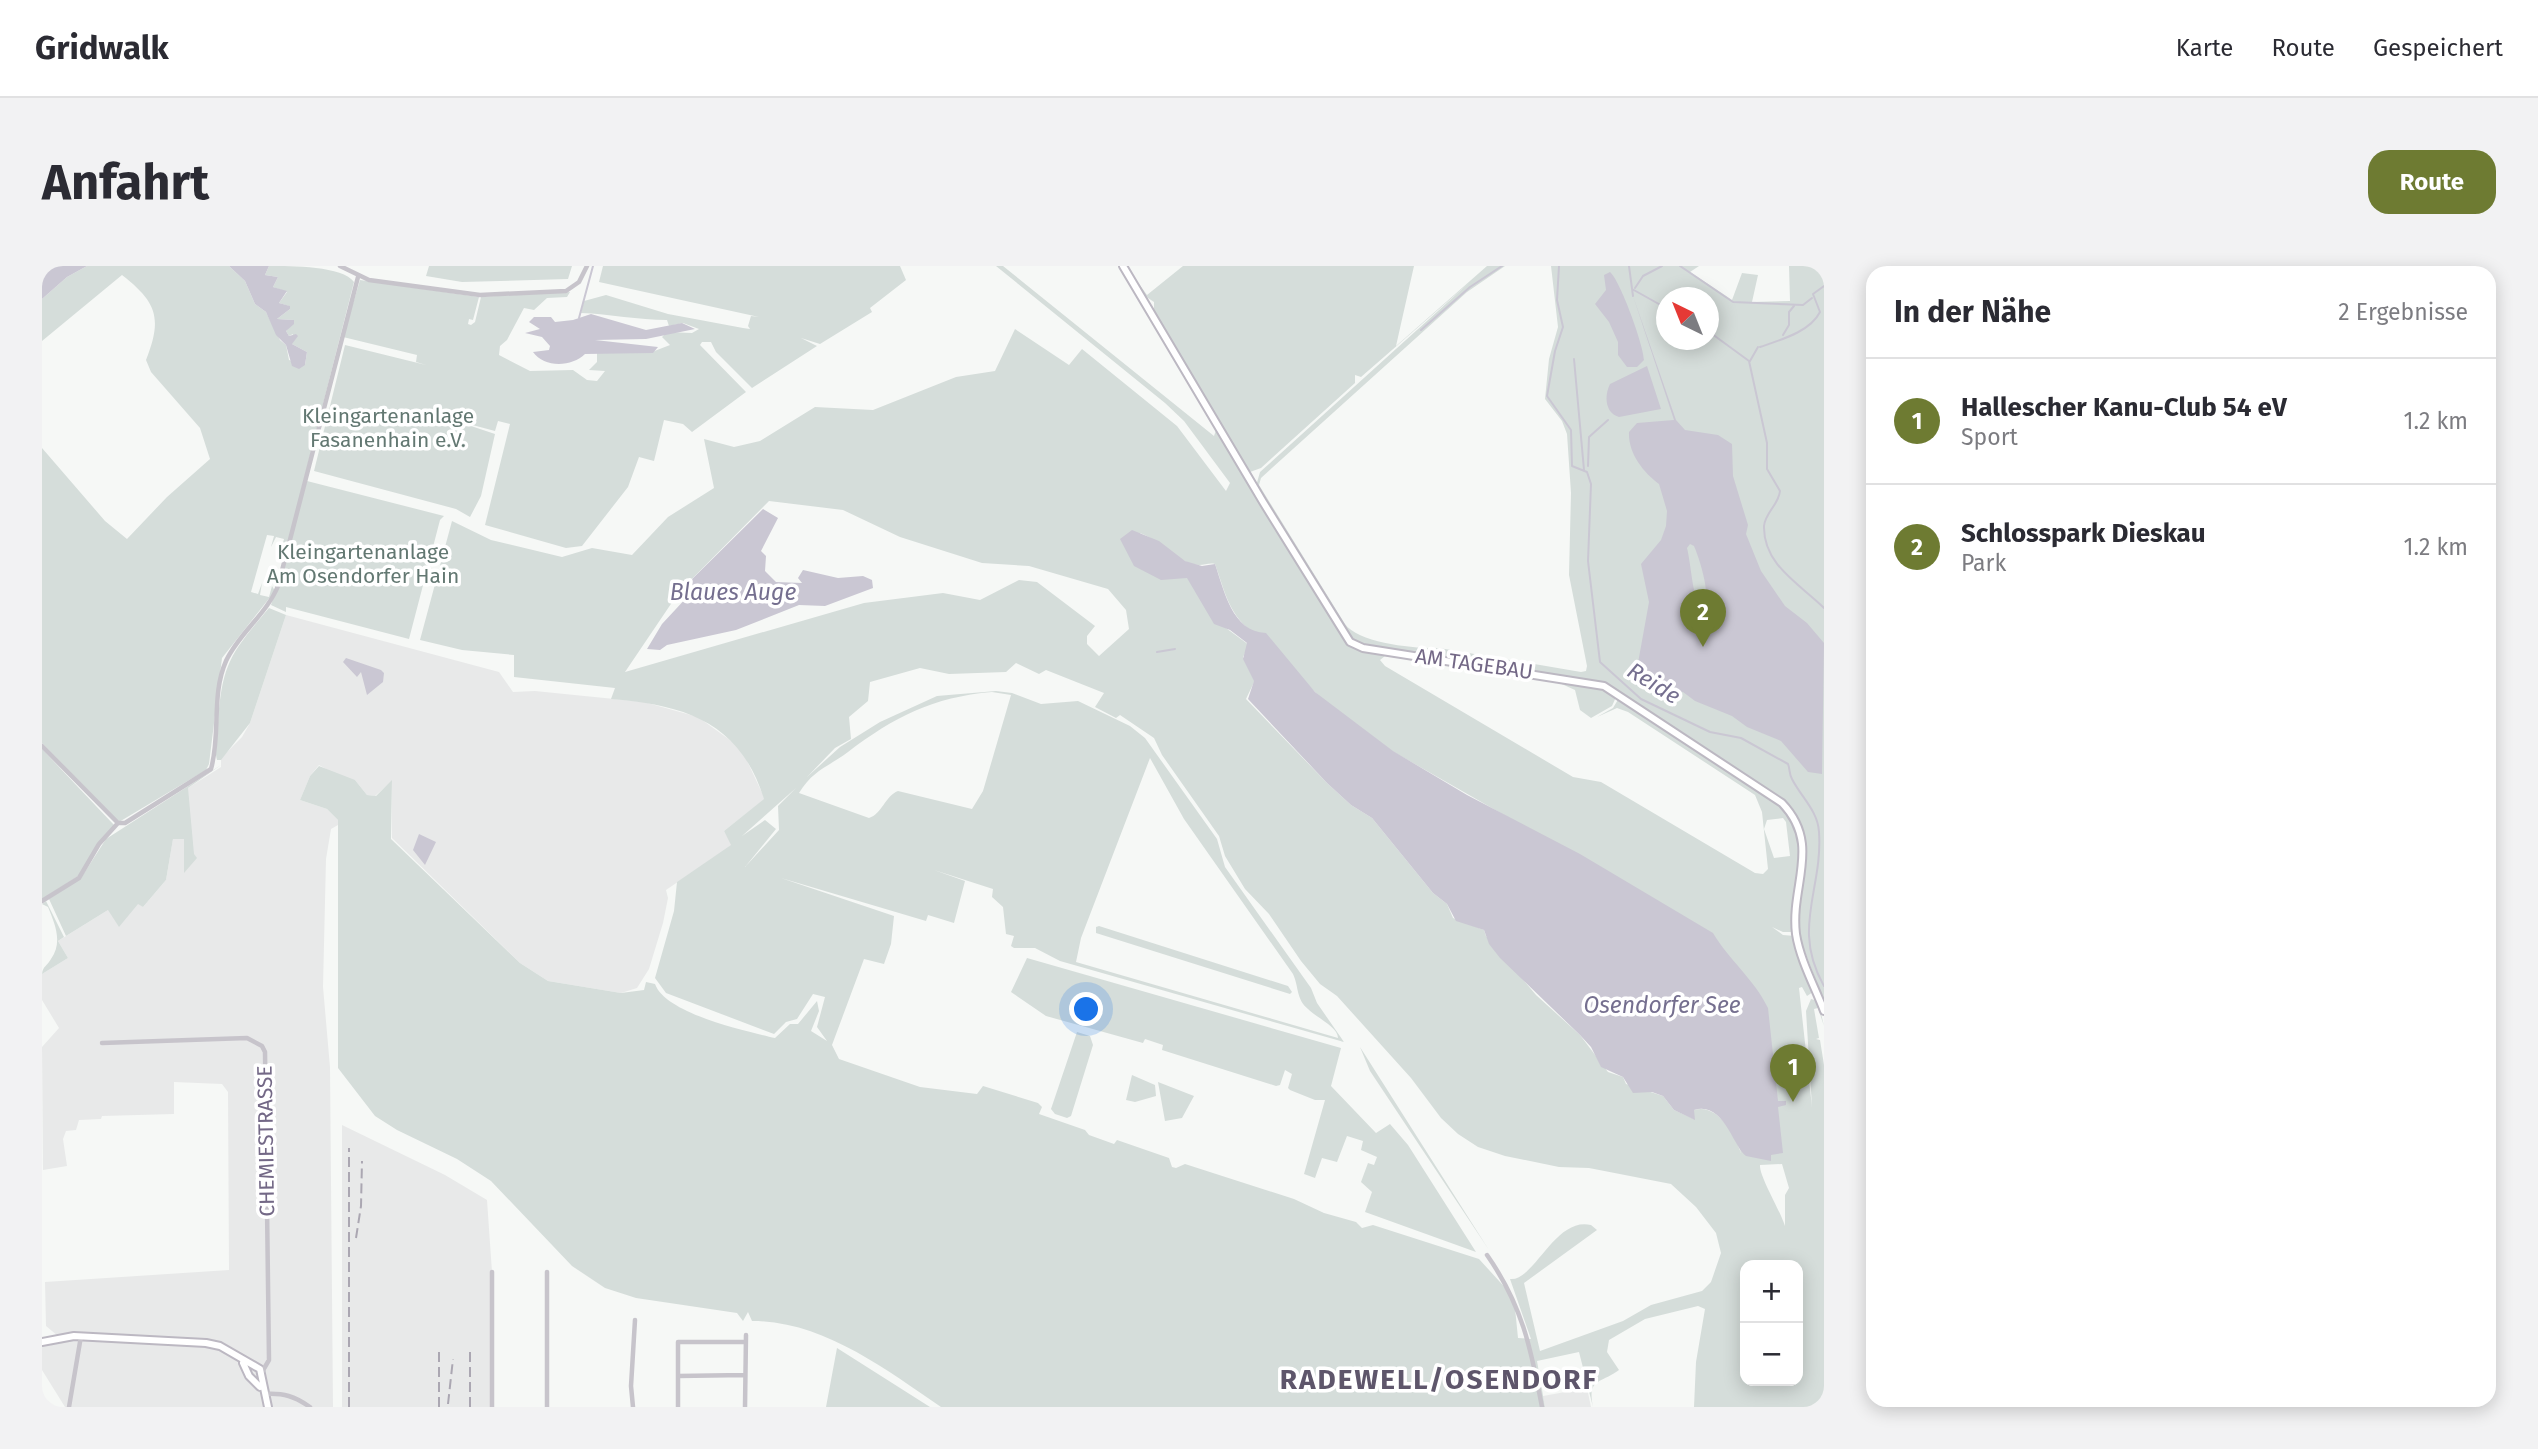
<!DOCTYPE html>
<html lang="de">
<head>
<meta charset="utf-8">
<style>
  body { margin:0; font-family:"Fira Sans",sans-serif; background:#f2f2f3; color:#2b2b33 }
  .controls { position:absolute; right:21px; bottom:21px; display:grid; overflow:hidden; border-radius:14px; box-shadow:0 4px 18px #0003 }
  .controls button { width:63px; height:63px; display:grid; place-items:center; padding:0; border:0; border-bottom:2px solid #e1e1e2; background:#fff; color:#2b2b33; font:35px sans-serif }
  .compass { position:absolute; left:1614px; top:21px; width:63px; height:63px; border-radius:50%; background:#fff; box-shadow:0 4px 18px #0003; rotate:317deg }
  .you { position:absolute; left:1045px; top:744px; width:24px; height:24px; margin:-18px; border:5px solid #fff; border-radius:50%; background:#1a73e8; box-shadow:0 0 0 10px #1a73e833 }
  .badge { display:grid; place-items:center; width:46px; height:46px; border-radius:50%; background:#6e7b32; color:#fff; font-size:23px; font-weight:700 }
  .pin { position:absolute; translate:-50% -58px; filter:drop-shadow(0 2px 4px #0008) }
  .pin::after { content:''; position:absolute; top:37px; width:24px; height:21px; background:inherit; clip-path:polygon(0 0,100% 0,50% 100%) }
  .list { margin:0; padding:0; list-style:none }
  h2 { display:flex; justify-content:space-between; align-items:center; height:91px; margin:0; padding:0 28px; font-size:30px }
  h2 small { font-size:23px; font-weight:400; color:#7c7c81 }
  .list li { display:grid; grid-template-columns:46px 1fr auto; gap:21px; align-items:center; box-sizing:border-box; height:126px; padding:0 28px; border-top:2px solid #e1e1e2 }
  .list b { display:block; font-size:26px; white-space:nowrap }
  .list p { margin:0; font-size:23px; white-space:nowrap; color:#7c7c81 }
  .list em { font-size:23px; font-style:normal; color:#7c7c81 }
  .map { position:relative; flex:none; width:1782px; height:1141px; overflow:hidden; border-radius:21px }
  header { display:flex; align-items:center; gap:42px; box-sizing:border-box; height:98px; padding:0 35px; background:#fff; border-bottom:2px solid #e1e1e2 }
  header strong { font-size:33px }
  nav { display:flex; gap:38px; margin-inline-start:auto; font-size:24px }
  .intro { display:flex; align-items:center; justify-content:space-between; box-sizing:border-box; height:168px; padding:0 42px }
  h1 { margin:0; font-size:49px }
  .button { padding:18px 32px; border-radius:21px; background:#6e7b32; color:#fff; font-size:24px; font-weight:700 }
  main { display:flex; gap:42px; padding:0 42px }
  aside { flex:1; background:#fff; border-radius:21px; box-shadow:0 4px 18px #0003 }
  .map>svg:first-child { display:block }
  .built { fill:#e8e9e9 }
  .green { fill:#d5ddda; fill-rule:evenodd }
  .water { fill:#cac7d3; fill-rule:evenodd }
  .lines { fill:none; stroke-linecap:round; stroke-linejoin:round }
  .stream { stroke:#cac7d3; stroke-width:2 }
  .secondary-casing { stroke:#bcb8c2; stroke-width:10 }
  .street { stroke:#c7c4cb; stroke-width:4.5 }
  .secondary { stroke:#fff; stroke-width:6 }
  .rail { stroke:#aba7b2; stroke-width:2; stroke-dasharray:10 5; stroke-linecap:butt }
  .labels { text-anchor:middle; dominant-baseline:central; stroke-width:7; stroke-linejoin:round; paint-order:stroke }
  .park-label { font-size:21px; fill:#637872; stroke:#fff }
  .street-label { font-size:21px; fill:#736886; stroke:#fff }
  .water-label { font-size:23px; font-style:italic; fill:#756f8f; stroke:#fff }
  .district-label { font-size:28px; font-weight:bold; letter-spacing:2px; fill:#5e566b; stroke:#fff }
</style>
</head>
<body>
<header>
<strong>Gridwalk</strong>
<nav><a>Karte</a><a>Route</a><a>Gespeichert</a></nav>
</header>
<div class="intro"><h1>Anfahrt</h1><a class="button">Route</a></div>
<main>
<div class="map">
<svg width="1782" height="1141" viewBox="0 0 1782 1141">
  <rect width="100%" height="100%" fill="#f6f8f6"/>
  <path class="built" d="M244 349 457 406 471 426 493 425 602 436 656 451 699 482 723 533 682 565 690 579 624 624 626 632 621 657 607 703 595 722 579 727 506 715 478 697 350 572V515L333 530 325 529 313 514 307 516 277 499 268 510 258 534 285 543 296 554V559L289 563 284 593 281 721 288 801 291 1141H23L0 1104V1081L14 1078 16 1070 4 1060 3 1016 187 1004 186 826 180 818 132 816V848L60 850 59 853 37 854 34 864 24 865 21 873 25 900 1 904 0 781 17 762 0 734V708L26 692 16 675 66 644 96 637 101 641 124 614 131 573 142 572V605L146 522 179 501V492L200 471 208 457Z
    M300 859 403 909 445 934 450 1006V1141H300Z
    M1545 1122 1549 1141H1503L1501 1130Z"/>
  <path class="green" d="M45 0H187L203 15 213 38 224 46 238 74 244 79 247 94 263 99 265 86 250 78 251 68 247 70 244 65 252 54 235 53 248 43 247 40 237 37 245 26 231 21 236 11 223 9 227 0C250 0 301 0 312 16L244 284H239L242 273 234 271 229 281 232 270 225 269 209 326 216 328 220 317 218 329 227 331 230 320 233 325 180 392 167 498 164 504 77 556 0 477V182L63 255 85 273 125 231 168 193 158 162 109 106 104 94C120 53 116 37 80 9L0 75V33L25 11Z
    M387 0H530L526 13 420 16 384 10Z
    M561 0H858L864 14 828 42 830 46 778 78 759 72 775 80 710 122 674 86 669 76H660L658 79 704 126 650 166 641 158 622 154 612 195 597 191 586 221 540 280 524 282 443 259 468 158 456 155 453 165 408 153 453 168 439 230 428 251 414 243 272 205 303 79 384 99 374 96 375 89 301 71 318 14 437 31 431 54 427 53 426 58 429 59 433 56 439 31 528 26 525 31 505 32 492 44 482 42 465 74 458 80 457 89 488 105 531 104 545 114 555 115 563 105 547 104 555 96V87L610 86 628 79 620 71 625 66 650 67 657 63 641 57 627 60 625 54C596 54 568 48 539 47L542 35 564 29 626 48 701 62 708 63 706 60 709 50 717 51 557 16Z
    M954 0H961L1172 170 1174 164 1076 0H1079L1309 378 1564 423 1574 431 1570 440 1549 452 1538 444 1533 424 1513 415 1343 390 1338 394 1343 400 1531 511 1559 516 1713 607 1721 608 1726 603 1720 546 1713 529 1586 446 1575 442 1555 451 1571 442 1577 432 1746 546 1760 577 1753 666H1741L1730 661 1741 669 1753 670 1771 726 1765 730 1760 721 1757 722 1770 841 1764 745 1769 733 1776 735 1782 760 1776 742 1772 743 1777 772 1774 773 1778 774 1782 799V1141H1652L1654 1096 1663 1043 1656 1040 1603 1053 1567 1074 1565 1086 1577 1104C1558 1118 1545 1112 1551 1141L1537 1086 1495 1095 1503 1141H899C843 1103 781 1055 710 1055L706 1046 701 1055 695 1047 594 1032 563 1022 530 1000 449 915 415 893 355 864 333 850 296 802V554L285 543 258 534 268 510 277 500 313 514 325 529 334 530 350 514 349 573 478 697 506 715 579 727 602 724 604 716 613 718C624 748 704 765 733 772L748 758H756L775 735 777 745 769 765 785 775 775 761 783 731 771 728 755 753 744 756 732 768 624 727 613 712 632 645 635 616 689 579 682 565 722 533C698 456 643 439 569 433L573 422 472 411V389L420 384 378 374 410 255 449 274 520 291 550 282 590 289 626 251 672 222 662 173 692 181 718 175 773 141 831 144 914 111 953 105 973 63 1027 99 1040 83 1135 160 1184 225 1188 217 1142 155 1123 137ZM727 235 801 244 858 271 940 297 987 300 1066 323 1084 344 1087 363 1057 390 1045 378V370L1053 360 995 316 977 314 938 334 901 327 822 337 583 406 637 326ZM1098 267C1118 274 1131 293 1151 298 1160 301 1166 296 1173 298 1182 323 1188 353 1213 367L1278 431 1350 485 1634 647 1699 887C1693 869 1676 837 1652 844V853L1632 844 1621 830 1584 818 1581 811 1566 806 1538 769 1494 729 1444 670 1442 664 1411 652 1405 638 1391 627 1330 552 1309 539 1285 517 1204 433 1214 412 1201 391 1207 379 1169 351 1148 311 1114 310ZM974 397 997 408 1004 404 1062 427 1053 441 1074 452 1078 449 1112 472 1120 489 1177 570 1183 590 1203 623 1227 648 1259 695 1278 718 1295 730 1369 812 1399 852 1416 868 1436 881 1463 890 1517 901 1547 902 1629 918 1654 941 1674 967 1679 987 1669 1016 1660 1025 1609 1039 1581 1055 1498 1085 1482 1017 1555 964 1549 959C1513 950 1492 1016 1468 1013L1489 1073 1476 1072 1473 1042 1468 1027 1437 993 1331 959 1320 962 1314 956 1282 947 1252 933 1143 898 1134 902 1130 901 1127 892 1075 874 1072 878 1047 869 1043 864 997 848 1000 841 996 837 941 820 935 828 878 821 797 793 790 779 822 693 842 698 849 678 852 650 739 612 884 655 886 649 912 657 923 615 892 604 951 623 950 631 961 641 964 668 972 670 969 680 972 682H993L1018 695 1302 776 1275 737 1269 722 1183 601 1175 573 1103 472 1088 460 1036 435 999 438 970 427 954 425 895 430 838 456 798 481 765 511 793 482 809 473 807 451 826 435 828 416 878 402 907 408 964 406ZM950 426 969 429 941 525 930 543 856 525C843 530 840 548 827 552L757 527C771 504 786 501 806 486 852 451 891 431 950 426ZM1108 492 1142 553 1251 708C1257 721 1254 733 1266 743 1275 752 1296 761 1296 772L1034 696 1039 672ZM754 522 736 540 737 564 703 601 734 563 723 554 700 570ZM1741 552 1744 556 1748 590 1732 592 1722 563 1725 554ZM1740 898 1747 922 1743 929V960C1738 944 1717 910 1718 899ZM1703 999H1756V1115H1703Z
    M1084 0 1105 29 1141 0H1372L1354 80 1445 0H1463L1425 26 1219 212 1217 219 1303 358C1316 377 1374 383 1397 382L1539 406 1544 405 1545 400 1527 309 1529 227 1525 168 1520 155 1503 133 1507 93 1516 61 1509 0H1657L1648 6 1690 34 1700 7 1716 9 1710 36 1748 35 1747 0H1782V735L1756 668 1763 573 1752 549 1557 416 1421 394 1418 391 1414 393 1317 377 1307 370 1214 220 1218 206 1428 16 1319 111 1313 109V117L1219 202 1208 206 1112 47V36L1100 28ZM1624 32H1666V74H1624Z
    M265 215 402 250 398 254 367 373 244 341V346L229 339 247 284 258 286 247 280Z
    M227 342 244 349 208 457 179 494H175C172 484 176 468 176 457 180 397 189 387 227 342Z
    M0 483 72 559 38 609 0 633Z
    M179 499 146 522 152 588 155 592 142 607V573H131L124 614 101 641 96 638 77 661 66 644 24 670 7 633 39 612 64 573Z
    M4 635 22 671 16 675 26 692 0 708C1 700 5 700 9 693 21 676 13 658 6 641L0 638Z
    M1057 660 1246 720 1250 726 1248 728 1054 667V661Z
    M985 692 1299 782 1289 820 1334 867 1348 858 1366 879 1434 986 1323 946 1330 926 1319 916 1326 897 1332 899 1335 891 1319 884 1321 875 1305 870 1295 896 1280 892 1273 912 1262 908 1283 834H1273L1248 824 1246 822 1250 808 1243 804 1238 819 1234 820 1120 784 1121 779 1103 773 1101 777 1004 750 969 726Z
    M1035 766 1048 770 1051 779 1029 850 1025 852 1013 848 1009 843Z
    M1318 781 1447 984 1328 805Z
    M1090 809 1113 819 1114 830 1093 836 1084 834Z
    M1116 816 1152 830 1140 852 1123 855Z
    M795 1082 888 1141H784Z"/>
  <path class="water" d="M0 0H45L25 11 0 33Z
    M187 0H227L223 9 236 11 231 21 245 25 237 37 248 40V43L235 53 252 54V58L244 65 247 70 254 68 256 70 250 78 265 86 263 99 257 103 250 100 244 79 234 69 224 46 213 38 203 15Z
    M1568 6C1578 14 1602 80 1602 94L1595 101H1585L1576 89V76L1567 56 1553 38 1564 24 1562 9Z
    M1591 30 1634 154 1643 164 1676 169 1690 178 1691 210 1706 259 1704 268 1719 305 1743 340 1765 357 1782 377 1780 508 1766 506 1739 475 1705 461 1690 450 1653 435 1641 426 1620 424 1616 416 1596 397 1607 336 1599 298 1619 274 1624 260 1625 245 1617 218C1601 206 1586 187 1587 166L1595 157 1632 154ZM1648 278 1652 280C1658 294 1671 334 1660 345 1651 337 1649 297 1645 282Z
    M549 48 604 64 640 57 653 63 604 73 553 74 616 81 611 87 543 88C530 101 502 102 491 86L507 84 508 80 500 71 483 67 498 63 487 56 492 51H509L513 56 531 54Z
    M1605 100 1619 143 1577 151C1563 147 1562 130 1568 118Z
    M721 243 736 252 719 285 724 290 723 305 734 316 760 317 756 312 761 304 796 312 821 310 830 314 831 322 783 340 757 339 694 364 625 379 618 384 605 383 620 358 646 330 637 326Z
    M1090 264 1117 275 1143 295 1160 300 1173 298C1182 324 1190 366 1224 367L1273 426 1351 485 1425 529 1538 588 1671 667C1687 694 1712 713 1726 742L1736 835H1744V839L1736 841 1741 887 1729 889V895L1704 890C1691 881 1682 835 1652 844L1653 854 1632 844 1621 830 1610 826 1591 827 1581 811 1559 801 1549 781 1538 769 1458 692 1447 678 1442 664 1414 655 1405 638 1391 627 1330 552 1309 539 1285 517 1206 433 1212 415 1201 393 1205 377 1188 364 1172 358 1145 312 1119 314 1092 300 1078 273Z
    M304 392 339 404 342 407 341 416 325 429 319 406 315 411 301 396Z
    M377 568 394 576 383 599 371 584Z"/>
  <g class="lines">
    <path class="stream" d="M1517 0 1515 34 1521 61 1513 85 1505 130 1529 164 1530 200 1545 206 1549 218 1546 295 1558 396 1599 433 1668 466 1699 472 1746 498C1748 503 1747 508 1750 513 1759 531 1776 545 1777 566 1781 624 1749 662 1782 720
      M1587 0 1591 30
      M1638 0 1691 36 1761 39 1770 32
      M1593 22 1601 10 1620 0
      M1590 23 1624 42
      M537 52 551 0
      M1379 64 1428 21 1460 0
      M1666 65 1707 95 1725 177V203L1738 225C1737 238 1723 247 1722 260 1721 299 1759 319 1782 342
      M1741 69 1747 59V46L1752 40
      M1718 81C1738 74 1768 66 1778 46L1771 28 1782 20
      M1532 93 1542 204
      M1708 95 1716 81
      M1546 200 1547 171 1566 154
      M1115 386 1133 383"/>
    <g class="secondary-casing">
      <path id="secondary" d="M1081 0 1221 236 1308 376 1321 382 1562 420 1740 537C1780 579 1748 619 1754 668 1758 694 1773 721 1782 745
        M0 1076 32 1070 164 1077 178 1080 218 1103 226 1141
        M201 1097 207 1110 218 1121"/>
    </g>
    <path class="street" d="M298 0 327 14 438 29 524 25 537 16 545 0
      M0 480 76 557
      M76 557H83L169 503C179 468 169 429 184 395 197 367 224 349 236 320L316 11
      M0 635 37 612 57 578 76 557
      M60 777 205 772 220 780 223 786 227 1094 220 1106
      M1445 989C1480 1039 1489 1082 1500 1141
      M636 1110 703 1109
      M223 1128C242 1127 252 1130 268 1141
      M27 1141 39 1070
      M450 1141V1006
      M505 1141V1006
      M591 1141 589 1120 593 1054
      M636 1141V1076H703
      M703 1141 704 1069"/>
    <use href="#secondary" class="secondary"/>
    <path class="rail" d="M314 972 319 940 320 895
      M406 1138 411 1093
      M307 1141V882
      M397 1141V1083
      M428 1141V1083"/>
  </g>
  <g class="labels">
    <g class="park-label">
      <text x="346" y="150">Kleingartenanlage<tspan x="346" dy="24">Fasanenhain e.V.</tspan></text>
      <text x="321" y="286">Kleingartenanlage<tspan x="321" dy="24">Am Osendorfer Hain</tspan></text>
    </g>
    <g class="street-label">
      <text transform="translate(1432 398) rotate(8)">AM TAGEBAU</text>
      <text transform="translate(224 875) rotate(-91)">CHEMIESTRASSE</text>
    </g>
    <g class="water-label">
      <text x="691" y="326">Blaues Auge</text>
      <text transform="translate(1612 417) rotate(32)">Reide</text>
      <text x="1620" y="739">Osendorfer See</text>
    </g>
    <g class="district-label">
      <text x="1397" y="1113">RADEWELL/OSENDORF</text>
    </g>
  </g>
</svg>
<div class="controls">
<button>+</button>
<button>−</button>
</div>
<svg class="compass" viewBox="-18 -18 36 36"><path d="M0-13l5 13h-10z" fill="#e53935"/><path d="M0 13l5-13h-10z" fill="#7c7c81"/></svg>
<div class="you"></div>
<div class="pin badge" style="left:1751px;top:836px">1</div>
<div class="pin badge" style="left:1661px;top:381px">2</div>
</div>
<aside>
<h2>In der Nähe<small>2 Ergebnisse</small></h2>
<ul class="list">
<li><span class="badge">1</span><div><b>Hallescher Kanu-Club 54 eV</b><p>Sport</p></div><em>1.2 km</em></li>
<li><span class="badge">2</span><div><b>Schlosspark Dieskau</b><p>Park</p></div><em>1.2 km</em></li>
</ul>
</aside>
</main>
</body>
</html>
